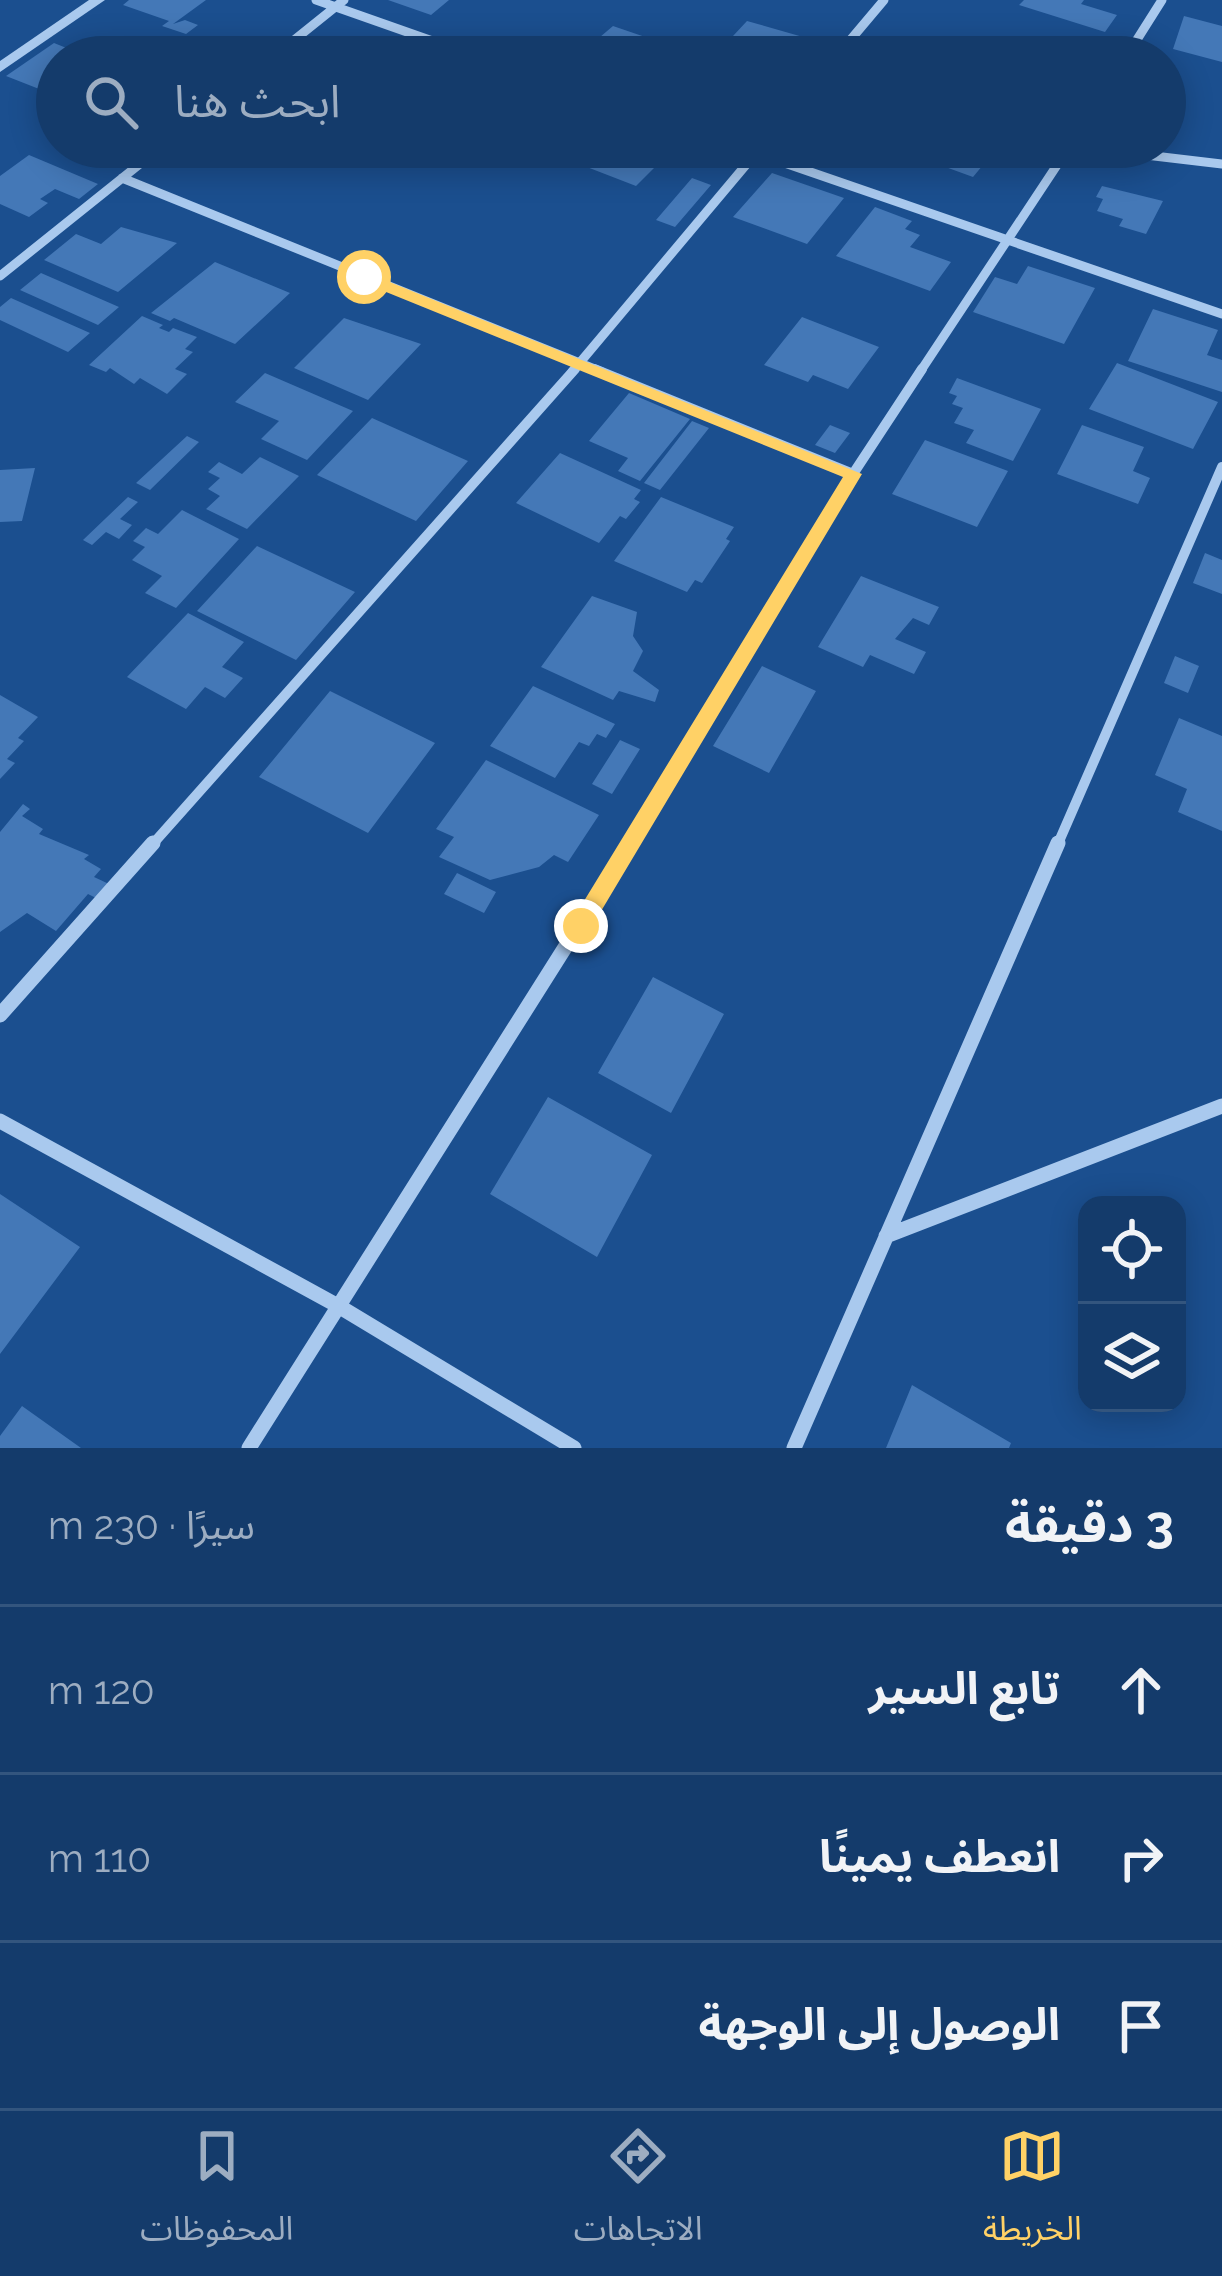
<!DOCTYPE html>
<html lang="ar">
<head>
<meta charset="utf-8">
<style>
  body { margin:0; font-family:Raleway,"Noto Sans Arabic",sans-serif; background:#214673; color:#f1f3f6; direction:rtl }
  .controls { position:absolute; right:36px; bottom:36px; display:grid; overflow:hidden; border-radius:24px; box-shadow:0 6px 30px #0003 }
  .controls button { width:108px; height:108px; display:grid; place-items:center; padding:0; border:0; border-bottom:3px solid #33557e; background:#143b6b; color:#f1f3f6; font:60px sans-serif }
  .stop { position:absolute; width:36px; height:36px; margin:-27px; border:9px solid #ffd166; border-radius:50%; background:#fff }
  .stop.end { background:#ffd166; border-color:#fff; box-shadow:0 3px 12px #0008 }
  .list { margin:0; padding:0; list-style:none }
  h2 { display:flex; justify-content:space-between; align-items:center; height:156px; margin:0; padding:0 48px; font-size:51px }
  h2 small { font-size:39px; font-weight:400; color:#9dadc1 }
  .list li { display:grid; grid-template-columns:78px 1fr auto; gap:36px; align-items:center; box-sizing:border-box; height:168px; padding:0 48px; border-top:3px solid #33557e }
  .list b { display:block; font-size:45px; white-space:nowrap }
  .list em { font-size:39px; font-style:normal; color:#9dadc1 }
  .icon { flex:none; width:66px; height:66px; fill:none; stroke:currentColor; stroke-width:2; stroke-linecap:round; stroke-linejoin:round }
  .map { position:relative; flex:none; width:1222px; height:1448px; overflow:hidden; direction:ltr }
  .search { position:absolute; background:#143b6b; box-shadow:0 6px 30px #0003; left:36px; right:36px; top:36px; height:132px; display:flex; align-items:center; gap:30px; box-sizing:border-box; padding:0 42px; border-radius:66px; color:#9dadc1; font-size:45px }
  .sheet { height:660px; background:#143b6b }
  nav { display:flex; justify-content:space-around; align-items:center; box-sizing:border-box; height:168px; border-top:3px solid #33557e; background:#143b6b; font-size:33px; color:#9dadc1 }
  nav a { display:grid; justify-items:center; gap:6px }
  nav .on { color:#ffd166 }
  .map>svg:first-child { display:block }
  .building { fill:#4478b7 }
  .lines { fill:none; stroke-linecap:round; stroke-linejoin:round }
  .minor-far2 { stroke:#a9c9ee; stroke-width:9 }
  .minor-far1 { stroke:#a9c9ee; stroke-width:10 }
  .minor { stroke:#a9c9ee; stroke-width:15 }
  .tertiary { fill:#a9c9ee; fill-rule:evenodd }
  .route { fill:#ffd166 }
</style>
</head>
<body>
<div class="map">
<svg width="1222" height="1448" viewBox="0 0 1222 1448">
  <rect width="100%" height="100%" fill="#1b4f8f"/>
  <path class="building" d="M129 0H206L173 24 185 20 198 25 186 34 162 26 169 21 123 5Z
    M388 0H449L431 15Z
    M1024 0H1084L1081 4 1117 15 1105 32 1019 5Z
    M1184 16 1222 26V62L1173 49Z
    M747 21 803 37 795 47 786 44 782 49 804 57H740L719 51Z
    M613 26 686 51 679 57H620L623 54 593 43Z
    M54 43 89 57H57V96L6 76Z
    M572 147H610L657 165 636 186 561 157Z
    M927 147H998L973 177 918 157Z
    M29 155 98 184 79 199 55 189 40 199 48 203 29 217 0 204V176Z
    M772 173 844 198 807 244 733 217Z
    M692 178 711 185 675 227 656 220Z
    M1102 186 1163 201 1146 234 1119 226 1123 219 1097 211 1103 199 1096 197Z
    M875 207 912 221 905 229 920 235 910 247 951 262 930 291 836 256Z
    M121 227 177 243 118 292 44 260 76 234 101 244Z
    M215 262 290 293 235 344 174 318 170 321 151 313Z
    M1028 266 1095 288 1064 344 973 312 995 277 1017 284Z
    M41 273 119 307 98 325 20 290Z
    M11 298 90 333 68 352 0 320V307Z
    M1153 309 1218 330 1207 355 1222 360V392L1128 361Z
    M142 316 163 325 159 328 169 332 173 328 197 337 185 349 193 352 175 369 187 374 167 394 140 378 134 384 110 368 106 372 89 365Z
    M802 317 879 347 848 389 813 375 808 382 764 365Z
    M344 318 421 344 368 400 294 368Z
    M1117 363 1218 402 1193 449 1089 409Z
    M265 373 353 411 307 460 261 439 279 421 235 402Z
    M957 378 1041 409 1013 461 966 443 974 430 954 423 963 408 952 404 957 396 949 393Z
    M629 393 690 419 640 481 618 471 628 458 589 441Z
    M372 418 468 461 416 521 317 475Z
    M692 421 709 428 660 490 644 483Z
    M830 425 850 433 835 453 815 445Z
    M1082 425 1144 447 1133 471 1150 478 1138 504 1057 474Z
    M187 436 199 442 150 490 136 483Z
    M925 440 1008 471 977 527 892 494Z
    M560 453 641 490 634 499 640 502 626 519 620 516 599 543 516 503Z
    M260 457 299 476 247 529 206 509 220 496 208 489 220 478 208 472 219 462 242 474Z
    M35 468 22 521 0 522V470Z
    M128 497 138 502 120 519 132 525 119 539 106 532 92 545 83 540Z
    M661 497 734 527 726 539 730 541 702 583 695 580 687 592 614 561Z
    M182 510 239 539 176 608 145 593 162 576 132 560 145 547 133 541 146 528 158 534Z
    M257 546 355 592 296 660 197 611Z
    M1205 553 1222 560V594L1193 583Z
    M861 576 939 607 929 625 913 618 895 639 926 652 914 674 870 655 863 667 818 647Z
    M592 596 637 612 633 636 643 651 633 671 659 690 655 702 619 691 613 700 541 667Z
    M188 613 244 642 222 667 243 678 225 698 205 687 186 709 127 677Z
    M1175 656 1199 666 1188 693 1164 683Z
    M762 666 816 691 769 773 713 746Z
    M533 686 615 724 606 738 597 734 589 746 579 742 555 778 490 746Z
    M330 691 435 743 368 833 259 777Z
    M0 695 38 717 18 738 24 741 7 759 15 763 0 779Z
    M1179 718 1222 736V831L1178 812 1187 789 1155 775Z
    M620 740 640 749 612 794 592 784Z
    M486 760 599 815 568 862 554 855 539 867 490 880 439 857 454 837 436 829Z
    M23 804 30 809 22 816 43 829 39 834 89 855 84 859 101 869 94 877 109 884 98 899 88 894 56 931 27 913 0 932V832Z
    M457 873 496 892 484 913 444 894Z
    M653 977 724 1014 671 1113 598 1073Z
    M548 1097 652 1155 597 1257 490 1194Z
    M0 1194 80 1247 0 1354Z
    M912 1385 1011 1443 1009 1448H886Z
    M22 1406 81 1448H0V1436Z"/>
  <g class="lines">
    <path class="minor-far2" d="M316 0 478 57
      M273 57 344 0
      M836 57 884 0
      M1126 57 1162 0
      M738 147 1222 314
      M1078 147 1222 164
      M122 178 602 372
      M0 276 161 147
      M572 372 761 147
      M920 372 1069 147"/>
    <path class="minor-far1" d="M594 369 853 474
      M151 846 575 369
      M629 846 853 474 922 369
      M1057 846 1222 467"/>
    <path class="minor" d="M0 1015 153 843
      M0 1121 340 1307 574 1448
      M886 1236 1222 1106
      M249 1448 631 843
      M794 1448 1058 843"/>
    <path class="tertiary" d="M89 0H105L0 72V61Z"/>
  </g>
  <path class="route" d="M359 274H370L862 474 588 933 581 936 570 926 573 919 843 477 359 281Z"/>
</svg>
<div class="controls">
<button><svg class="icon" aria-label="locate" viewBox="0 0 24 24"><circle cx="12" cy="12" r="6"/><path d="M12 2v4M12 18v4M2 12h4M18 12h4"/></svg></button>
<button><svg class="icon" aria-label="layers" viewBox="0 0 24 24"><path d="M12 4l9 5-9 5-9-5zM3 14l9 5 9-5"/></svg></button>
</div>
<div class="stop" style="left:364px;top:277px"></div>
<div class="stop end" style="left:581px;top:926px"></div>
<div class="search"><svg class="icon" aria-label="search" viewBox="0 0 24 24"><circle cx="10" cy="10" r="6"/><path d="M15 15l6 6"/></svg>ابحث هنا</div>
</div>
<section class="sheet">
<h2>3 دقيقة<small>سيرًا · 230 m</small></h2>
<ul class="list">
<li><svg class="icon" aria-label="ahead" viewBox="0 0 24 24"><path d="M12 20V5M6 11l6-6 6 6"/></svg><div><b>تابع السير</b></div><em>120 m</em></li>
<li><svg class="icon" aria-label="right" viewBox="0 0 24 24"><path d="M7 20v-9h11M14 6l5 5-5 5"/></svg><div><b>انعطف يمينًا</b></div><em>110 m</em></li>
<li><svg class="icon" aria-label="arrive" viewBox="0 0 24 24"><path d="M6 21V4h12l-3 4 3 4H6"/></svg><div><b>الوصول إلى الوجهة</b></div></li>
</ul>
</section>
<nav>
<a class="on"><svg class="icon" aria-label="map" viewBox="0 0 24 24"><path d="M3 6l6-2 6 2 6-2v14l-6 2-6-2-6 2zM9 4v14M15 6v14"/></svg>الخريطة</a>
<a><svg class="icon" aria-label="directions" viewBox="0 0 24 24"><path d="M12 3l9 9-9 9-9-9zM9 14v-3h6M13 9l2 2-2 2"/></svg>الاتجاهات</a>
<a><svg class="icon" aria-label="saved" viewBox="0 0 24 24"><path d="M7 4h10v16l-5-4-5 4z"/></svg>المحفوظات</a>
</nav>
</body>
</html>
